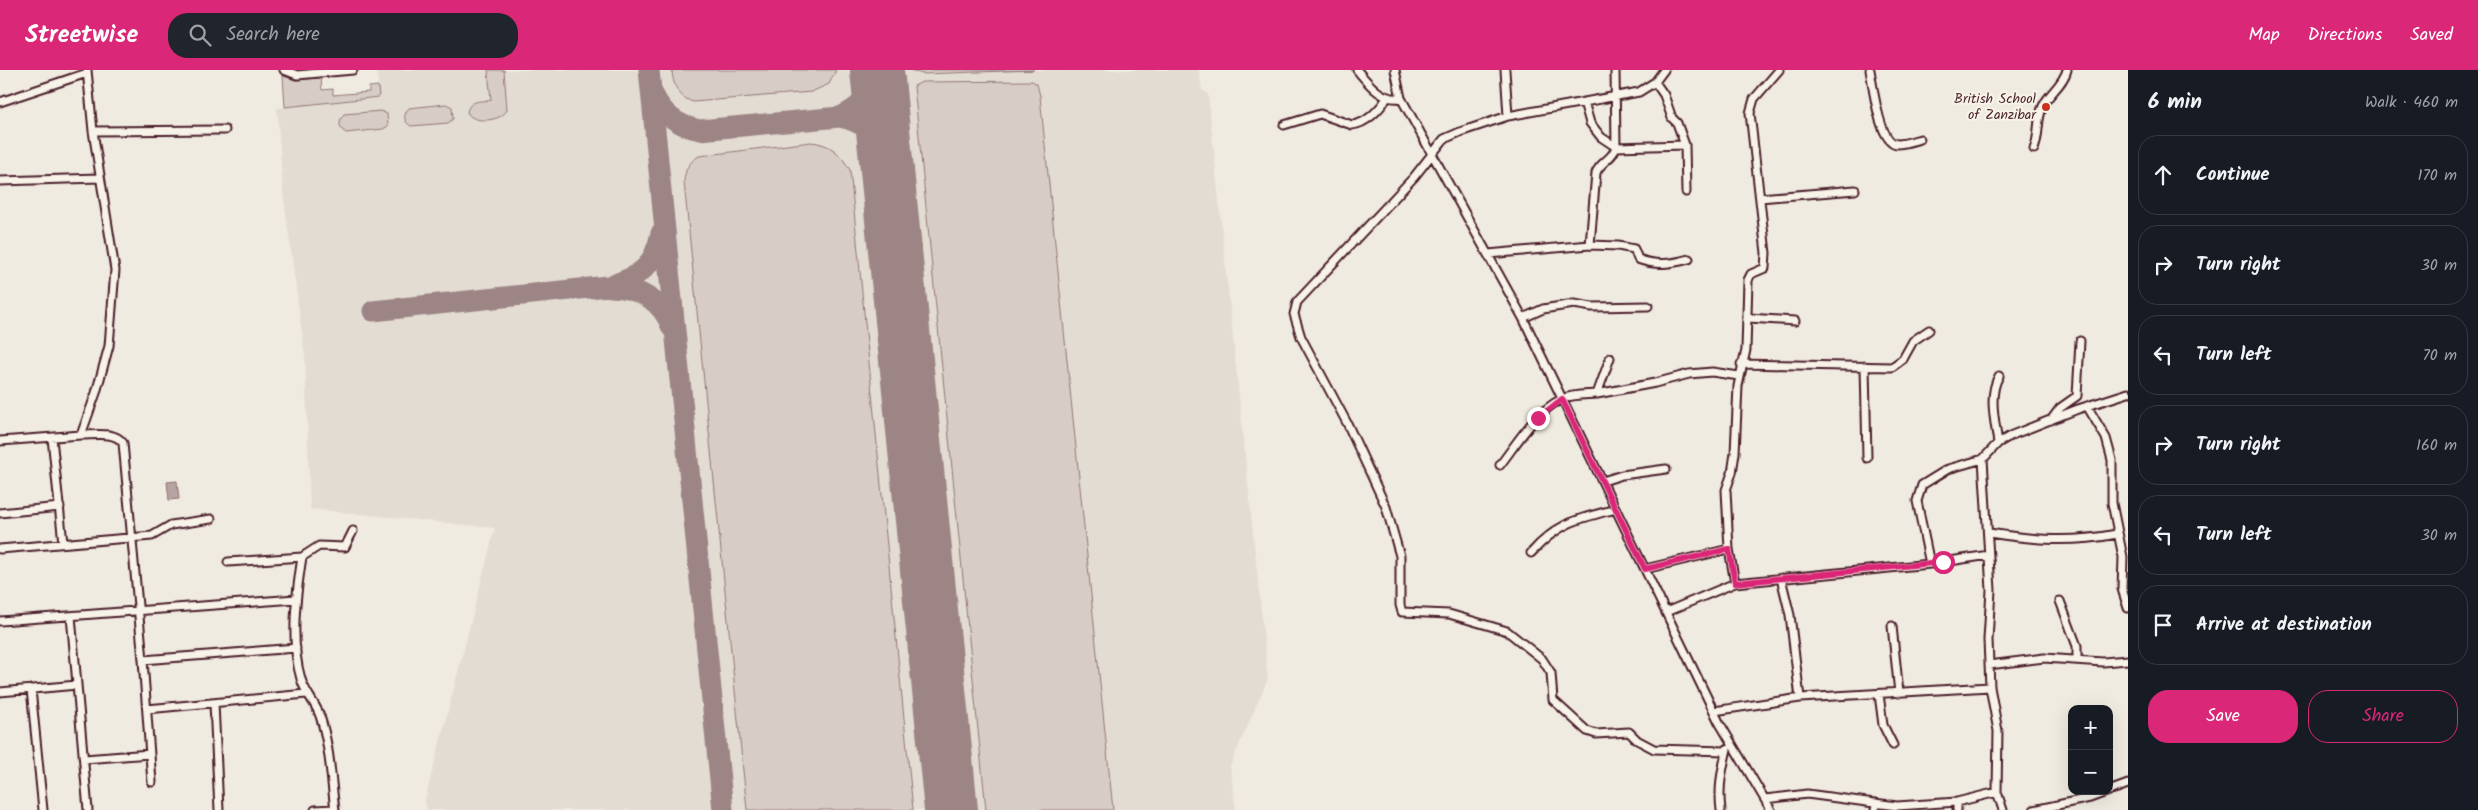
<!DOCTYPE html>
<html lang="en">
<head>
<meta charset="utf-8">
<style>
  body { margin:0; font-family:Kalam,sans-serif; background:#20242c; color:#f1f3f6 }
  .controls { position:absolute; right:15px; bottom:15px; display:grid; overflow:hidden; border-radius:10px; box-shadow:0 5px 20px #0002 }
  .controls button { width:45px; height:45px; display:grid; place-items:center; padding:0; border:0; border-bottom:1px solid #363941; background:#171b24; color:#f1f3f6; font:25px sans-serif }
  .stop { position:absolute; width:15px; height:15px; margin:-11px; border:4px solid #db2777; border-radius:50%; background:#fff }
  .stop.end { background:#db2777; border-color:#fff; box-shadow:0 1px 5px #0008 }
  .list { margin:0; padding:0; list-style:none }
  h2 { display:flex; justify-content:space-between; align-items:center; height:65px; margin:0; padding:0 20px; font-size:21px }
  h2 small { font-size:16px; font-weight:400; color:#9ea1a6 }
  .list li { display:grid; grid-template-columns:32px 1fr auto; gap:15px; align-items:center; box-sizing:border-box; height:80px; margin:0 10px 10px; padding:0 10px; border:1px solid #363941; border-radius:20px }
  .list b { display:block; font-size:19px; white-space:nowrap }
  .list em { font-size:16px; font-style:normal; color:#9ea1a6 }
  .actions { display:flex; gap:10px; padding:15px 20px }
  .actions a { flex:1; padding:11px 0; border:1px solid #db2777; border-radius:20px; text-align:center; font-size:18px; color:#db2777 }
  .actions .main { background:#db2777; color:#fff }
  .icon { flex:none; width:28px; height:28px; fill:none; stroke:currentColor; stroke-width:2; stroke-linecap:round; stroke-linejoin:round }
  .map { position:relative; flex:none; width:2128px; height:740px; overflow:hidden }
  header { display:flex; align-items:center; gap:30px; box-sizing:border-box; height:70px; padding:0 25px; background:#db2777; color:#fff }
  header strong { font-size:24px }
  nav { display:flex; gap:28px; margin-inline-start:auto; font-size:18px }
  .search { width:350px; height:45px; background:#20242c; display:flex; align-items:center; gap:12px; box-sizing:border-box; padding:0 18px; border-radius:20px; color:#9ea1a6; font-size:19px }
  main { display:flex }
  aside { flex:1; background:#171b24 }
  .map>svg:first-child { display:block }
  .built { fill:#e3dcd2 }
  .green { fill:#d8cdc6; stroke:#917678 }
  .water { fill:#b7a4a2; stroke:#8b6f72 }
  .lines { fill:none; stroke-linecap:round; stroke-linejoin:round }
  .taxiway { stroke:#9d8586; stroke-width:21 }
  .runway { stroke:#9d8586; stroke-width:54 }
  .street-casing { stroke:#4a1f2b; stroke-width:11 }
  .street { stroke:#f7f3e8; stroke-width:7 }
  .route { stroke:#db2777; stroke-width:6 }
  .poi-dot { fill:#c8321e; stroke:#f7f3e8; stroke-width:2 }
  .labels { text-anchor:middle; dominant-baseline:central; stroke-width:4; stroke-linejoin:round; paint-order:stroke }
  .poi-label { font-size:14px; fill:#4a1f2b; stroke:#f7f3e8; text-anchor:end }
</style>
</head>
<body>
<header>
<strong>Streetwise</strong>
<div class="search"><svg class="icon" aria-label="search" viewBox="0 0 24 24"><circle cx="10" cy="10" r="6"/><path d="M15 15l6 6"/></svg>Search here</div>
<nav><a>Map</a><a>Directions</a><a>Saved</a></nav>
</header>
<main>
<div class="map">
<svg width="2128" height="740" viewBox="0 0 2128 740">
  <rect width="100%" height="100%" fill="#f0ebe0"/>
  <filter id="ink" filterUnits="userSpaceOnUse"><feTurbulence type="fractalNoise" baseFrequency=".02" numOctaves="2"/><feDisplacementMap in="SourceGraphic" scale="10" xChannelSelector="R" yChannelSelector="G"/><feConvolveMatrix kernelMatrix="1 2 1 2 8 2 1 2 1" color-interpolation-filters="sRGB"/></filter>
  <g filter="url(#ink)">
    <path class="built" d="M377 0H1199L1202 20 1208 24 1268 609 1230 696 1236 740H427L425 730 495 458 310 439 305 286 283 121 277 38 379 27Z"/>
    <path class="green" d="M488 0H504L507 40C501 52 472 54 467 42 470 29 480 32 491 30Z
      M672 0H836L829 14 811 22 693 32C678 27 673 15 672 0Z
      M911 0H1034L922 4Z
      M283 6 295 10 321 8 322 20 333 19V25L369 22V17L378 16 379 27 285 37Z
      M1032 11 1037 14 1040 26 1113 740H986L914 16 922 12Z
      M446 34 452 37 453 49 448 53 411 56C403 52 403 44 409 38Z
      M381 41 387 44 388 56 383 59 346 63 342 60C339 54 339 50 344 44Z
      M811 72C831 74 840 83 850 100L913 740H747L684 112C685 99 688 93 699 86Z"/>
    <path class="water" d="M177 411 179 429 169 430 167 412Z"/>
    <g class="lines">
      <path class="taxiway" d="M649 0 723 740
        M653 24C663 45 678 56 700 60L840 47C863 52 875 62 885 83
        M840 47C862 37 873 24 876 0
        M611 217C639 218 662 230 672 258
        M373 241 608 216C640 207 654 197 661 163"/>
      <path class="runway" d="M877 0 951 740"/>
      <g class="street-casing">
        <path id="street" d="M284 0 297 5 353 0
          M1357 0C1369 14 1381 31 1401 28
          M1395 0 1401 28 1523 248 1719 652 1771 740
          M1505 0 1508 46
          M1664 0 1655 12 1639 22 1508 46 1460 62 1444 69 1414 107 1297 232 1294 244 1301 267 1347 353 1386 437 1400 486V535L1402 542 1449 544 1507 561 1542 589 1551 603 1553 630 1587 661 1596 664 1629 662 1637 670 1654 679 1726 681
          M1870 0C1873 16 1879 73 1897 74 1904 74 1913 71 1920 69
          M1655 12 1664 25 1672 48 1677 53 1685 75 1686 122
          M0 32 87 3
          M1584 32 1590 53 1601 67 1616 77 1685 75
          M1284 55 1320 44 1352 55C1366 54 1379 40 1387 28
          M93 61 225 60
          M2034 79C2040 65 2036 50 2043 36 2049 23 2063 15 2067 0
          M0 111 100 108
          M1760 128 1855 120
          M1590 175 1618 176 1634 179 1638 189C1656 196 1671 194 1689 189
          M1488 184 1590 175 1596 103C1600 92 1613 89 1616 77L1615 0
          M1523 248 1543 239 1574 234 1592 237 1648 236
          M1749 248 1795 251
          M1741 294 1892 297 1903 289 1913 271 1929 260
          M1865 296 1867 388
          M1597 324 1655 313 1689 304 1712 302 1739 306
          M2087 336 2106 368 2112 390V433L2123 487 2122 519 2128 538
          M2051 350 2060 338 2077 326 2080 271
          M81 365C95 365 115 361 123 373L143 590 152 712
          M52 368 63 473
          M0 371 81 365 96 323 109 276 115 200 93 61 87 0
          M1998 373C1995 351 1988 325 1999 306
          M1500 395C1517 373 1536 341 1562 329 1573 324 1586 325 1597 324L1610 288
          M1603 411 1622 405 1666 399
          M0 443 60 437
          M1989 463C2035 470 2071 473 2117 464
          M0 479 152 466 171 455 211 449
          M1531 483C1559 452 1577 449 1616 439
          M228 492 302 487
          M1930 494 1917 431 1922 415 1948 399 1983 389 1998 373 2012 365 2078 339 2128 323
          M1645 499 1729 479
          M1781 508 1790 545 1800 628
          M1735 513 1729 479 1726 420 1732 403 1735 383 1738 316 1746 280 1748 210 1751 204 1765 198 1766 183 1750 43 1754 29 1779 0
          M2060 531 2077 576V590
          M1666 542 1735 513 1930 494 1989 485
          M71 546 88 740
          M0 551 296 529
          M1892 556 1899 623
          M143 590 296 578
          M1989 595 2044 588 2103 592 2128 590
          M31 619 43 740
          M0 622 77 615
          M1879 624 1883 655 1893 675
          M214 633 219 740
          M147 639 306 624
          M1714 641 1800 628 1990 617
          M84 689 150 684
          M2109 721 2128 714
          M1997 722 2003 740
          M1765 729 1807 724 1897 736 1957 732 1997 722 1998 661 1990 617 1988 570 1991 520 1983 389
          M315 740 334 739
          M335 740C331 709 330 676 320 646 315 632 305 623 301 609 290 571 296 526 302 487L319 476 345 477 353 461
          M1721 740C1718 718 1722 700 1727 679
          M1875 740 1876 733
          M1957 740V732
          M2034 740 2090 728 2109 721"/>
      </g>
      <use href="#street" class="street"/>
    </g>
  </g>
  <g class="lines" filter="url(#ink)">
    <path class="route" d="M1538 348 1562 329 1645 499 1729 479 1735 513 1943 492"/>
  </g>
  <circle class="poi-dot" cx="2046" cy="37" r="5"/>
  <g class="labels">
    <g class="poi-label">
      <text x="2036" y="29">British School<tspan x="2036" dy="16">of Zanzibar</tspan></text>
    </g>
  </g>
</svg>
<div class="controls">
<button>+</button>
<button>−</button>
</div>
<div class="stop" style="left:1943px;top:492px"></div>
<div class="stop end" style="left:1538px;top:348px"></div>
</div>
<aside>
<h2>6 min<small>Walk · 460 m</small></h2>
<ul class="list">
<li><svg class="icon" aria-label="ahead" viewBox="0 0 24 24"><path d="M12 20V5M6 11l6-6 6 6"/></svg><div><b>Continue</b></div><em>170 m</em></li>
<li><svg class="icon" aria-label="right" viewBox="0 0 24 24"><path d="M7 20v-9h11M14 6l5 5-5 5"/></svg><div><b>Turn right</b></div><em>30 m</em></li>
<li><svg class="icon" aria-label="left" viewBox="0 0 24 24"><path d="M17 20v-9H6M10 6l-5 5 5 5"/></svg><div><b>Turn left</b></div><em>70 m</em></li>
<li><svg class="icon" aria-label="right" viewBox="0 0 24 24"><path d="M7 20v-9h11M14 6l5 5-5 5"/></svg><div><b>Turn right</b></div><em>160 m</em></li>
<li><svg class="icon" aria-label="left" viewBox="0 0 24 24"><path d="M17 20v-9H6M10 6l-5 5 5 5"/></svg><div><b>Turn left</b></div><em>30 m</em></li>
<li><svg class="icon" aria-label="arrive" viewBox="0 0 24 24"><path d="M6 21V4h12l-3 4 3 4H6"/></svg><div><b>Arrive at destination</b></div></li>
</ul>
<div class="actions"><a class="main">Save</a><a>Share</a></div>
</aside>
</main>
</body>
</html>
